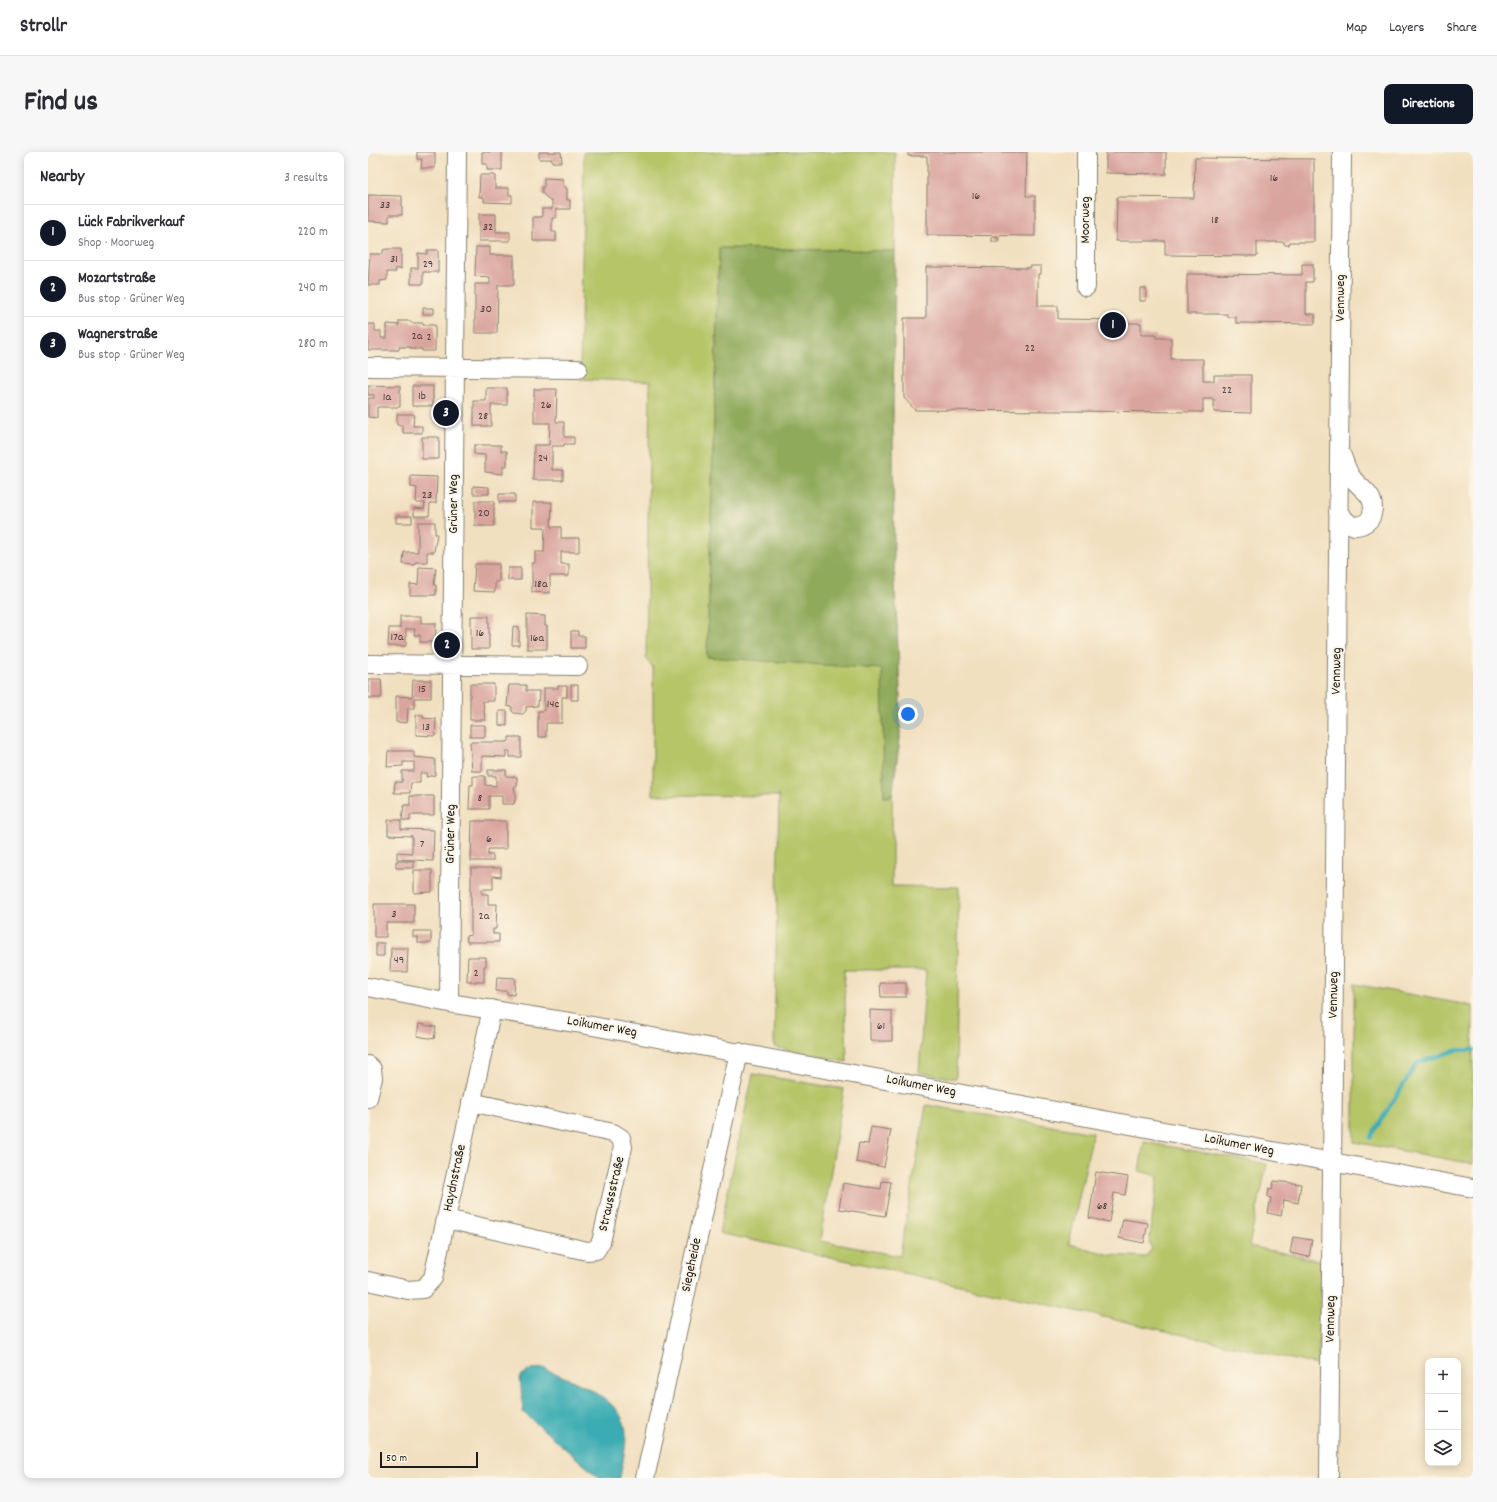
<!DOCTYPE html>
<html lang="en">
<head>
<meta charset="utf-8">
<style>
  body { margin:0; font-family:Dekko,sans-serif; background:#f7f7f7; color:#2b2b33 }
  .controls { position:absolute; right:12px; bottom:12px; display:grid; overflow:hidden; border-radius:8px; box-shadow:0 2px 10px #0003 }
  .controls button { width:36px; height:36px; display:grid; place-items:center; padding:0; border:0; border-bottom:1px solid #e1e1e2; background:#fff; color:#2b2b33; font:20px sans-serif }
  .scale { position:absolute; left:12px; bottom:10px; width:98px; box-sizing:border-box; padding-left:4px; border:2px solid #1c1c1c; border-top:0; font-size:11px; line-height:14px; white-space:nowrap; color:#1c1c1c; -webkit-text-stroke:3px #fcf5e5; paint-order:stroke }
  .you { position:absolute; left:540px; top:562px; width:14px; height:14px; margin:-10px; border:3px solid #fff; border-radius:50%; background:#1a73e8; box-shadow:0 0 0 6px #1a73e833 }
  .badge { display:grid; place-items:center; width:26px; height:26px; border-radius:50%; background:#111827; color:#fff; font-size:13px; font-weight:700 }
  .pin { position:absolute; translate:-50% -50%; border:2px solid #fff; box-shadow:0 1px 4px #0006 }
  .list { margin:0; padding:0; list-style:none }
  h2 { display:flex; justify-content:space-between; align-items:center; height:52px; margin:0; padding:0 16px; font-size:17px }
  h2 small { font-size:13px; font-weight:400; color:#7c7c81 }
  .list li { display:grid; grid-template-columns:26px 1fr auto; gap:12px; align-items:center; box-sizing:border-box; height:56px; padding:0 16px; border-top:1px solid #e1e1e2 }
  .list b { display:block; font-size:15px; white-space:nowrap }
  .list p { margin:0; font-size:13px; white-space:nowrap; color:#7c7c81 }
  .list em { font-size:13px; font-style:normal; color:#7c7c81 }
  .icon { flex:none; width:22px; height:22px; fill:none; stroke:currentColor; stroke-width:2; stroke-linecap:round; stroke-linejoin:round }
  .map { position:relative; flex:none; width:1105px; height:1326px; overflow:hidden; border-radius:8px }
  header { display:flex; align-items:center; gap:24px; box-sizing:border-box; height:56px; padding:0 20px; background:#fff; border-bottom:1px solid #e1e1e2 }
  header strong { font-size:19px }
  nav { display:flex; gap:22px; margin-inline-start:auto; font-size:14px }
  .intro { display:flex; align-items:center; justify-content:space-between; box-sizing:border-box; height:96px; padding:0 24px }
  h1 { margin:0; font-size:28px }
  .button { padding:10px 18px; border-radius:8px; background:#111827; color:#fff; font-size:14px; font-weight:700 }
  main { display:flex; gap:24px; padding:0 24px }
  aside { flex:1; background:#fff; border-radius:8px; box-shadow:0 2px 10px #0003 }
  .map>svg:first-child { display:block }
  .green { fill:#b5c568; stroke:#687042 }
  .forest { fill:#90aa5c; stroke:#56633c }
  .water { fill:#3bacb3; stroke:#2c6468 }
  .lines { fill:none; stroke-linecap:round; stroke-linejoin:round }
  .stream { stroke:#3bacb3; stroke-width:4 }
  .building { fill:#d9a49e }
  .minor-casing { stroke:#867e6e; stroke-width:20 }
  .minor { stroke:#fff; stroke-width:18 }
  .labels { text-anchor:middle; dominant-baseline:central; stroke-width:4; stroke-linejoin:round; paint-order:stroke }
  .number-label { font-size:12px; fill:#4b3e3c }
  .street-label { font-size:14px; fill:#1c1c1c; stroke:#fcf5e5 }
</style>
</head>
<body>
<header>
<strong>Strollr</strong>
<nav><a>Map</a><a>Layers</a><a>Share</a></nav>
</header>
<div class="intro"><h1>Find us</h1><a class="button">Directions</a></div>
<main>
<aside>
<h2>Nearby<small>3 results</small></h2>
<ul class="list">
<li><span class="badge">1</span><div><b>Lück Fabrikverkauf</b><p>Shop · Moorweg</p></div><em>220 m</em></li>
<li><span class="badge">2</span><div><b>Mozartstraße</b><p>Bus stop · Grüner Weg</p></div><em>240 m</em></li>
<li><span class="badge">3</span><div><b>Wagnerstraße</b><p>Bus stop · Grüner Weg</p></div><em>280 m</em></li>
</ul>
</aside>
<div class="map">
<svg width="1105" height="1326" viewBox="0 0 1105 1326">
  <rect width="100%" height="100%" fill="#fcf5e5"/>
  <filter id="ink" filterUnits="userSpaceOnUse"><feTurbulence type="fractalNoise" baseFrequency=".025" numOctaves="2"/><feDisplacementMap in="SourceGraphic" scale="8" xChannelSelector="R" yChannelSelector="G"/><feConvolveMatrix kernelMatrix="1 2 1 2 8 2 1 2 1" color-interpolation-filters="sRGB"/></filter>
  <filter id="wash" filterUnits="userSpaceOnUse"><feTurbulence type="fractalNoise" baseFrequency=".012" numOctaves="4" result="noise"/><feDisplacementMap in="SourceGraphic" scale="16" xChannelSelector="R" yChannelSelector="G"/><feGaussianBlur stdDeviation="0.9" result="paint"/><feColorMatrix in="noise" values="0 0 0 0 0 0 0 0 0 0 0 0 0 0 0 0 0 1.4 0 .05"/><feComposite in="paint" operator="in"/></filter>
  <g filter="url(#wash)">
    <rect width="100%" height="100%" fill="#f1e0c0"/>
    <path class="green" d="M216 0H527V99L351 96 339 504 515 517 516 644H524V734L591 735 588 927 551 920 558 818H476L479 910 406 895 411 644 285 643V516L278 506 282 230 212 227Z
      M986 832 1105 854V1012L986 990Z
      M385 922 476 937 452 1089 532 1104 558 953 725 981 701 1092 743 1103 777 1105 784 1097 781 1091 790 1024 771 1019 776 990 899 1012 881 1094 954 1109 950 1213 619 1139 351 1081Z"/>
    <path class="forest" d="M351 96 527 99 525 265 526 414 532 536V587L524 644 516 645 514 517 339 505Z"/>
    <path class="water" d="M175 1216C202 1228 259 1246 258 1283 258 1297 254 1312 252 1326H231L155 1260 152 1224 164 1217Z"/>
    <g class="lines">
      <path class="stream" d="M1002 986 1049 911 1089 898H1105"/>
    </g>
    <g id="blocks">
      <path class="building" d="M49 0H67V16H53L54 7H49Z
        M114 0H134V18H119V12H114Z
        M171 0H193L194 10H184V7H171Z
        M540 0H659L658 44H667V84L559 83V4H540Z
        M738 0H798V22L738 21Z
        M827 6 946 7V90H922L921 93H917L916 90H889V104L797 103V89H748L749 45 826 46Z
        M112 23H127V36H141V43H144V51L116 50V45H111Z
        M176 26 195 27V33L199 37V48H202V57H188V66H184V80H188V89H165V65H174V57H184V49H182L174 41V35H176Z
        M0 43 34 44V63H21V70L0 69Z
        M111 62H128V80H142V89H111Z
        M624 85H630V90H624Z
        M108 95H122V103H146V133H130L129 181H107V132H122V125L107 124Z
        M19 97H33V117H27L28 120H19V128L12 129V133H0L2 102H15V98Z
        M59 98H70V120H55V132H43V116H50V101L59 102Z
        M934 112H945V130H938V162H947V172L868 171V165H859V162H819V122L934 123Z
        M662 114H673V122H670V154H690V167L758 168V171H773V183H788V186H803V207H835V229H846V223H883V261L846 260V247H835V260L547 258 536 246V166H558V115L662 116Z
        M772 136H778V149H772Z
        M55 156H66V162H55Z
        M31 169H43V171H55V173H67V199H54V197H43V195H31V198H0V172H7V179H13V186H19V172L31 173Z
        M0 233 32 234V255H9V266L0 265V246H6V243H0Z
        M44 234H65V254H44Z
        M118 236H139V253H123V274H106V249H118Z
        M166 237H189L188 270H196V285H206V292H196V294H184V318H195V328H165L166 293H181L182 271H166Z
        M29 262H46L45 274H54V281H35V274L29 273Z
        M54 285H71V307H54Z
        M106 293H133V299H139V314H135V322L117 320V303L106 302Z
        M43 324 69 325 68 351H62L61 364H46V356L56 357 57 351H48L49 336 43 335Z
        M105 334 121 335V342H105Z
        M131 342H147V350H131Z
        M107 349H126V374H107Z
        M165 350H184L183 375H193V386H211V400H193V412H201V424H182V441L164 440V411H167V400H176L177 375H165Z
        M28 364H44V371H28Z
        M50 370H67V382H69L66 400H59V410H47V413L35 412 36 400H50Z
        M107 412H131V430H127V440L105 439Z
        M51 415 68 416 66 433H68V443H42V432L50 433Z
        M140 416H153V428H140Z
        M159 463 177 464V474H179V497H159Z
        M32 464H53V471H68L67 490H52V483H46L47 477H38V494H20L21 476H32Z
        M103 464H121V497H103Z
        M145 474 151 475V493H144Z
        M203 479H210V484H217V496H203Z
        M0 527H13L14 541 13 546H0Z
        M45 528H63V546H46V556H40L39 571 28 570V544L44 545Z
        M102 532H126V549H115L117 568H102Z
        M141 533H158V539H171L170 554 158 555V559L155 562 146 561 144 559V555L139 554Z
        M203 533H210V548H203Z
        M190 534H199V545H194V571H178V585H170V559H176V536H190Z
        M131 559H139V574L131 573Z
        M48 563H55V566L68 567 67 584 48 583Z
        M102 573H117V585H102Z
        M141 585H153V605H142V599H138V605L114 604V619H104L102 590H138L141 589Z
        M20 599H46V605L67 607V623L58 625 59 621H52V631H43L42 641H26L27 630H34V619H46V610H35V614L19 615Z
        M120 618H138V624L149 625V635H146L148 644 146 652H134V644H121V657H101L102 633H105V624H117V633L128 634V624H120Z
        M42 644H66V663H42V669L34 668 36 653H42Z
        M20 668H33V677L66 678 65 709 29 707V700L44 701V684L20 683Z
        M104 669H138V697H120V703H125V709H103Z
        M28 709H46V716H28Z
        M103 716H133V725L125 724V737H114V742H120V752H129L128 777H125V782H131V790H99L98 784 103 783Z
        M46 718H64V740L46 741Z
        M6 752H46V771H18V785H6Z
        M45 779H63V791H50V785H45Z
        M8 791H16V804H8Z
        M23 796H40L39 820H22Z
        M100 805H118V814H116V830H99Z
        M129 825 147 826 146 843 139 842V839H128Z
        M512 831H538V845H513Z
        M502 858 524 859V889H502Z
        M51 872 68 875 66 887 49 884Z
        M503 975 523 978 516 1015 488 1010 491 991 500 992Z
        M728 1020 760 1025 757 1043 746 1041 741 1070 721 1066Z
        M514 1029 523 1030 517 1064 471 1057 475 1031 513 1037Z
        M906 1029 933 1032 930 1051 916 1048 913 1064 900 1061 903 1046 900 1045 901 1036 904 1037Z
        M755 1067 780 1071 776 1091 751 1086Z
        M925 1085 944 1088 941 1105 922 1101Z"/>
    </g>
  </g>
  <g filter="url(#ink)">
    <use href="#blocks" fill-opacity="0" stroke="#867e6e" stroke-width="1"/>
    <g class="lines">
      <g class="minor-casing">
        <path id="minor" d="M718 135V0
          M0 215 210 217
          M970 360C975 365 980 373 987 374 991 374 996 372 999 370 1004 366 1004 362 1005 356 1005 342 993 337 985 327 979 320 977 312 974 304
          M0 512 210 514
          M0 835 81 851 208 871 1105 1036
          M81 851C85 567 85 284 89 0
          M0 913 4 917 5 926 0 946
          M78 1067 219 1099 228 1098 233 1090 255 995 253 986 245 981 103 950
          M0 1129 40 1138 55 1137 65 1126 124 857
          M277 1326 371 900
          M961 1326 974 0"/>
      </g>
      <use href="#minor" class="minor"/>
    </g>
  </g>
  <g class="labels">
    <g class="number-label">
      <text x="906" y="26">16</text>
      <text x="608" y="44">16</text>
      <text x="17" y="53">33</text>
      <text x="847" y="68">18</text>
      <text x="120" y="75">32</text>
      <text x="26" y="107">31</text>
      <text x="60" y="112">29</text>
      <text x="118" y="157">30</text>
      <text x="49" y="184">2a</text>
      <text x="61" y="185">2</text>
      <text x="662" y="196">22</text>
      <text x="859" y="238">22</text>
      <text x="54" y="244">1b</text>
      <text x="19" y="245">1a</text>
      <text x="178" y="253">26</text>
      <text x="115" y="264">28</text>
      <text x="175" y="306">24</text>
      <text x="59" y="343">23</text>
      <text x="116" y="361">20</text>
      <text x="173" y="432">18a</text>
      <text x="112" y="481">16</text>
      <text x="29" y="485">17a</text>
      <text x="169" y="486">16a</text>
      <text x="54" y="537">15</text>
      <text x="185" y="552">14c</text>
      <text x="58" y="575">13</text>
      <text x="112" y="646">8</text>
      <text x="121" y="687">6</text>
      <text x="54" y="692">7</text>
      <text x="26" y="762">3</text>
      <text x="116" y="764">2a</text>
      <text x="31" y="808">49</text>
      <text x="108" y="821">2</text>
      <text x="513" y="874">61</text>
      <text x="734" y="1054">68</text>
    </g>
    <g class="street-label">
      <text transform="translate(718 68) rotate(-90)">Moorweg</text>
      <text transform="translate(973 146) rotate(-90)">Vennweg</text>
      <text transform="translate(86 352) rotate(-90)">Grüner Weg</text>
      <text transform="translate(969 519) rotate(-89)">Vennweg</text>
      <text transform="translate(83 682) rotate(-89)">Grüner Weg</text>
      <text transform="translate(966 843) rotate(-89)">Vennweg</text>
      <text transform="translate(234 875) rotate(10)">Loikumer Weg</text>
      <text transform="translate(553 934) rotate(11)">Loikumer Weg</text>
      <text transform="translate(871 993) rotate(11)">Loikumer Weg</text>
      <text transform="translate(87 1026) rotate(-78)">Haydnstraße</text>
      <text transform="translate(244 1042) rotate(-77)">Straussstraße</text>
      <text transform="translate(324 1113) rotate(-78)">Siegeheide</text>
      <text transform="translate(963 1167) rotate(-89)">Vennweg</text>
    </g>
  </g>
</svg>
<div class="controls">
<button>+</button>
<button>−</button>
<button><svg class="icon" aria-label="layers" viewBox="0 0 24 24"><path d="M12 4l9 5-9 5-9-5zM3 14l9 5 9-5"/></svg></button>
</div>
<div class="scale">50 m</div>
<div class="you"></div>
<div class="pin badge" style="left:745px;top:173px">1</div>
<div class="pin badge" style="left:79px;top:493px">2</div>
<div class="pin badge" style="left:78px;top:261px">3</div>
</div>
</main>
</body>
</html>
